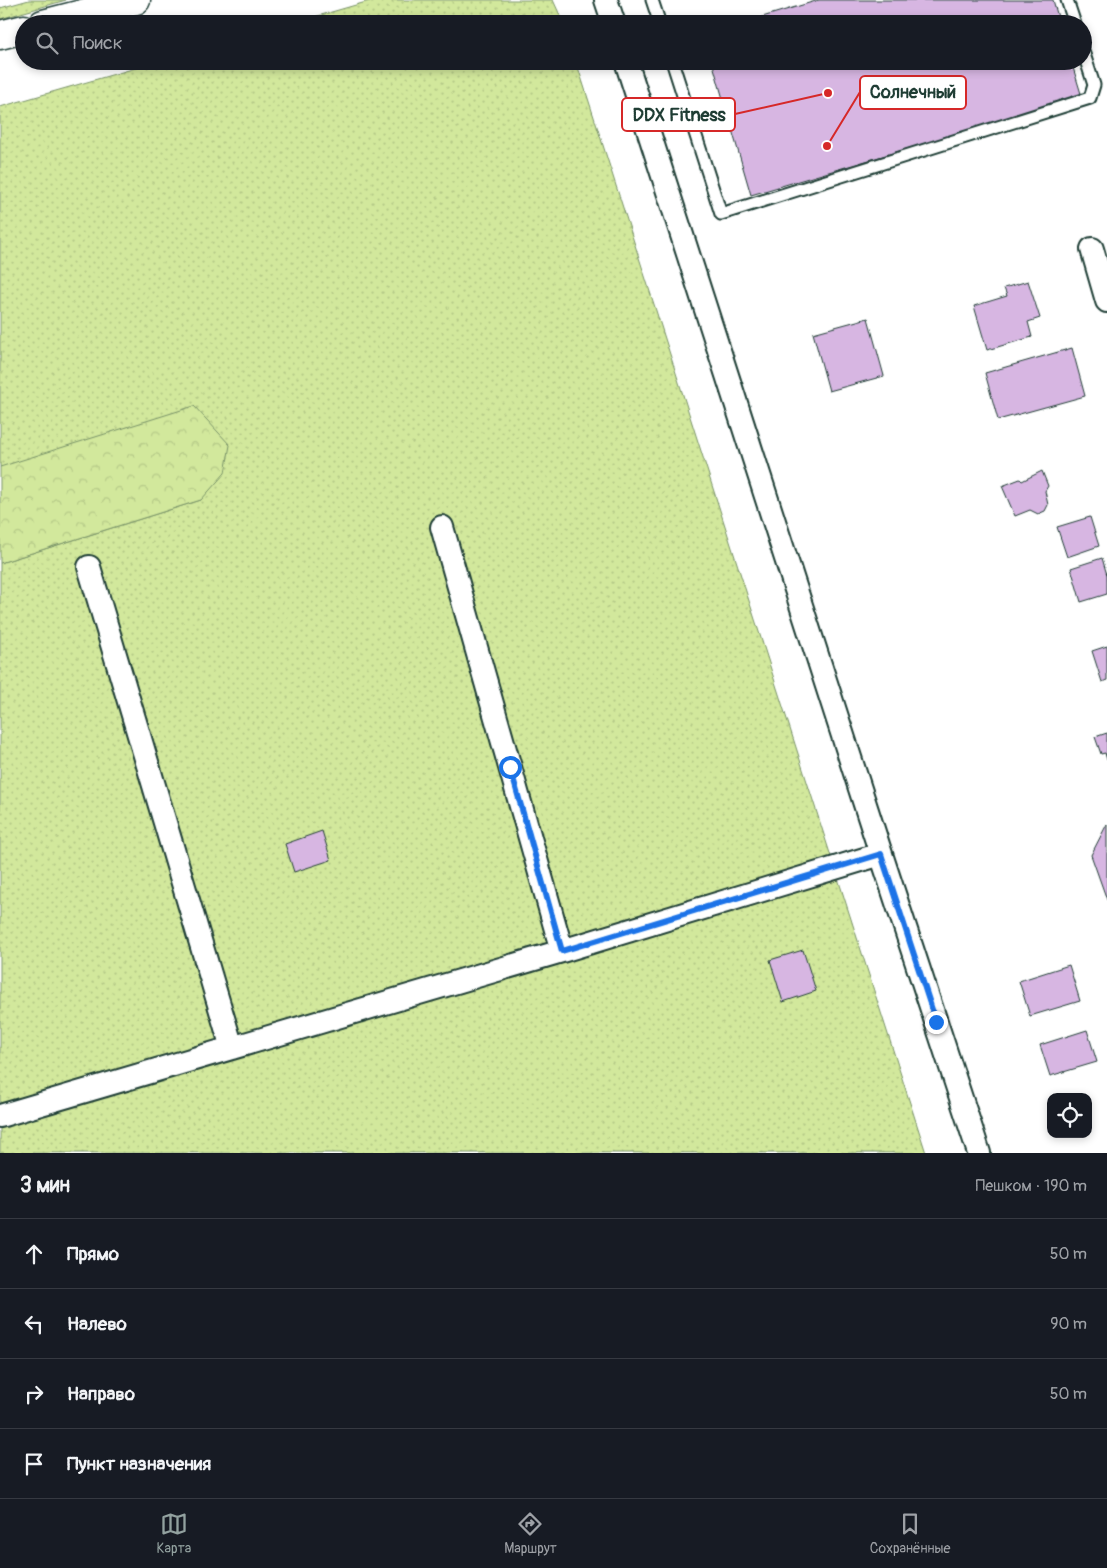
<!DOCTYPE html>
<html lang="ru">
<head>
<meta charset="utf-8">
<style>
  body { margin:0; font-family:Pangolin,sans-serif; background:#20242c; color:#f1f3f6 }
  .controls { position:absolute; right:15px; bottom:15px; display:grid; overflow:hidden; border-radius:10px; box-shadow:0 2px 8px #0003 }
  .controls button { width:45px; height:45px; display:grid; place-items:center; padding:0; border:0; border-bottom:1px solid #363941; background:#171b24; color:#f1f3f6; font:25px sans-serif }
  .stop { position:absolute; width:15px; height:15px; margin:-11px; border:4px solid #1a73e8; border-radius:50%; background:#fff }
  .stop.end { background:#1a73e8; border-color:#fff; box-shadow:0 1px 5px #0008 }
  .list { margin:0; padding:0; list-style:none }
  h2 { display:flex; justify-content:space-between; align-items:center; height:65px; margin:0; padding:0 20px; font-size:21px }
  h2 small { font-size:16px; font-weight:400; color:#9ea1a6 }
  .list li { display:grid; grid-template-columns:32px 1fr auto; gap:15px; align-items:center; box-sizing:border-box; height:70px; padding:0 20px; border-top:1px solid #363941 }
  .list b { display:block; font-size:19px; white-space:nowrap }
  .list em { font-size:16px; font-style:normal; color:#9ea1a6 }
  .icon { flex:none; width:28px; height:28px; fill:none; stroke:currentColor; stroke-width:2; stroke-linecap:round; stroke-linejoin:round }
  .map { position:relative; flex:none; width:1107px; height:1153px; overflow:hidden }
  .search { position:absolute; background:#171b24; box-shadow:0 2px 8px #0003; left:15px; right:15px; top:15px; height:55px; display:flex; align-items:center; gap:12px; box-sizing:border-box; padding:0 18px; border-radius:28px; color:#9ea1a6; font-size:19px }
  .sheet { height:345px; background:#171b24 }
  nav { display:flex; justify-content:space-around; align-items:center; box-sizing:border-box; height:70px; border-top:1px solid #363941; background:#171b24; font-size:14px; color:#9ea1a6 }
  nav a { display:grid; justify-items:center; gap:2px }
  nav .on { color:#92a19f }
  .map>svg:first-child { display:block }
  .grass { fill:url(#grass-dots); stroke:#789268 }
  .forest { fill:url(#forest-crowns); stroke:#789268 }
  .building { fill:#d7b6e2; stroke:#1f3d34 }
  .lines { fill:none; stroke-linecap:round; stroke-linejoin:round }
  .service-casing { stroke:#1f3d34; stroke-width:15 }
  .minor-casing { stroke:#1f3d34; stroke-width:26 }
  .secondary-casing { stroke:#1f3d34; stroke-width:31 }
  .service { stroke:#fff; stroke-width:11 }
  .minor { stroke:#fff; stroke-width:22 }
  .secondary { stroke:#fff; stroke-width:28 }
  .route { stroke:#1a73e8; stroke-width:6 }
  .leader { fill:none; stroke:#d62828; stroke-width:2 }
  .callout-dot { fill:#d62828; stroke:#fff; stroke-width:2 }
  .callout { fill:#fff; stroke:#d62828; stroke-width:2 }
  .callout-label { font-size:18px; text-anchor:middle; font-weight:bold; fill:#1f3d34 }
</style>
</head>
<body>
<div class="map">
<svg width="1107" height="1153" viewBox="0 0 1107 1153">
  <defs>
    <pattern id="grass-dots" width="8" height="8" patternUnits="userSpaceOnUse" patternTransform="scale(1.25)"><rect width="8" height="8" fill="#d2e89c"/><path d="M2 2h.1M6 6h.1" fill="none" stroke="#b4c887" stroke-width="1.8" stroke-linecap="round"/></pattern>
    <pattern id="forest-crowns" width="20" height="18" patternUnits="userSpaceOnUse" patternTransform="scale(1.25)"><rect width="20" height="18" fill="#d2e89c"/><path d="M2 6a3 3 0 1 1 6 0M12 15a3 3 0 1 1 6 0" fill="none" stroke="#b4c887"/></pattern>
  </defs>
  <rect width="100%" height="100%" fill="#fff"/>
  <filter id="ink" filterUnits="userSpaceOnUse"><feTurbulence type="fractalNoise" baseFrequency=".02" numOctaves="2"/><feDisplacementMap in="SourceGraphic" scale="10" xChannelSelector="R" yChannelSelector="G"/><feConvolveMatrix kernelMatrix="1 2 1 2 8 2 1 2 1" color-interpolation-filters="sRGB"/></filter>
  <g filter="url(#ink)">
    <path class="grass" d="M29 0H66L0 19V8Z
      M373 0H553L564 24H290Z
      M160 61H576L926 1153H0V563L201 500 0 467V107Z"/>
    <path class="forest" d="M194 406 230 445 225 473 201 500 0 563V467Z"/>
    <path class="building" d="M819 0H1053L1060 24H739Z
      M712 61H1071L1082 97 751 195Z
      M1028 281 1040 318 1028 322 1032 337 987 350 974 306 1007 296 1004 288Z
      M868 318 884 376 829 391 813 333Z
      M1072 348 1085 396 998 420 985 373Z
      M1042 471 1048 486 1045 491 1048 505 1045 511 1038 514 1030 510 1015 516 1002 486 1020 479 1022 481Z
      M1090 517 1099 546 1067 557 1057 527Z
      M1102 558 1107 575V594L1081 602 1071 568Z
      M1107 646V680L1102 682 1092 651Z
      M1107 733V760L1105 753 1101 754 1095 737Z
      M1107 824V900L1091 855Z
      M322 831 331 860 294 872 285 844Z
      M803 950 816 991 783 1002 770 960Z
      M1069 965 1080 1001 1030 1016 1019 981Z
      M1087 1030 1097 1062 1050 1076 1040 1045Z"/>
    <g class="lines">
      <g class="service-casing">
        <path id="service" d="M652 0 660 24
          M1067 0 1075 24
          M672 61 721 214 1090 98 1094 85 1083 51"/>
      </g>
      <g class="minor-casing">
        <path id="minor" d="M606 0 614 24
          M626 61 881 854 979 1153
          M1092 249 1107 301
          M442 527 562 951
          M89 567 232 1048
          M0 1116 562 951 881 854"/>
      </g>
      <g class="secondary-casing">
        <path id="secondary" d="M43 24 136 0
          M0 35 24 29"/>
      </g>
      <use href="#service" class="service"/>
      <use href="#minor" class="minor"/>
      <use href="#secondary" class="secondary"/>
    </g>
  </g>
  <g class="lines" filter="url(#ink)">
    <path class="route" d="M510 767 562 951 881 854 936 1022"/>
  </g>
  <path class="leader" d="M827 146L860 92M828 93L735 114"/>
  <g class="callout-dot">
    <circle cx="827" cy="146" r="5"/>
    <circle cx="828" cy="93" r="5"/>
  </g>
  <g class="callout">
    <rect x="860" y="76" width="106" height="33" rx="5"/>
    <rect x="622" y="98" width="113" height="33" rx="5"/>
  </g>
  <g class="callout-label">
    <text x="913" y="98">Солнечный</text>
    <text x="679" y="121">DDX Fitness</text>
  </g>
</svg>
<div class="controls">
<button><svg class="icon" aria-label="locate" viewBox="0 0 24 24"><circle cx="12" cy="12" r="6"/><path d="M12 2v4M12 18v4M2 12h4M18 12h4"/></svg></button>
</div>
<div class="stop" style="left:510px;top:767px"></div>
<div class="stop end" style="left:936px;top:1022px"></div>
<div class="search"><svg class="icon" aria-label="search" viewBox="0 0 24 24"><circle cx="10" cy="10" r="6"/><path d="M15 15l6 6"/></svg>Поиск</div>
</div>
<section class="sheet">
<h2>3 мин<small>Пешком · 190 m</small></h2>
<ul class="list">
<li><svg class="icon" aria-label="ahead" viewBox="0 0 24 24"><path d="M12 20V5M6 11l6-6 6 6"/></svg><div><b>Прямо</b></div><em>50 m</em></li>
<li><svg class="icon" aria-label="left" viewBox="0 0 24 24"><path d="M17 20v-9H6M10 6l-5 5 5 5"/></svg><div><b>Налево</b></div><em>90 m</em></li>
<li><svg class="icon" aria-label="right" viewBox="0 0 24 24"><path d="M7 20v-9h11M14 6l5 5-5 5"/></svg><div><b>Направо</b></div><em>50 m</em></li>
<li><svg class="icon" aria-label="arrive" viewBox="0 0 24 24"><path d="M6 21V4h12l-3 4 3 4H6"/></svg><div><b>Пункт назначения</b></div></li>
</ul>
</section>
<nav>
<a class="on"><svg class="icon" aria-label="map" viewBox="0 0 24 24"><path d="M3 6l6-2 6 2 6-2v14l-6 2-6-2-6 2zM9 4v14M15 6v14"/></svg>Карта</a>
<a><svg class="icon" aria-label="directions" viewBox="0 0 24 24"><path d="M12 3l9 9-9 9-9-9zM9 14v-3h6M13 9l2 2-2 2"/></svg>Маршрут</a>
<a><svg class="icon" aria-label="saved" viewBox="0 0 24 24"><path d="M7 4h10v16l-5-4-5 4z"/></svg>Сохранённые</a>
</nav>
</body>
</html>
